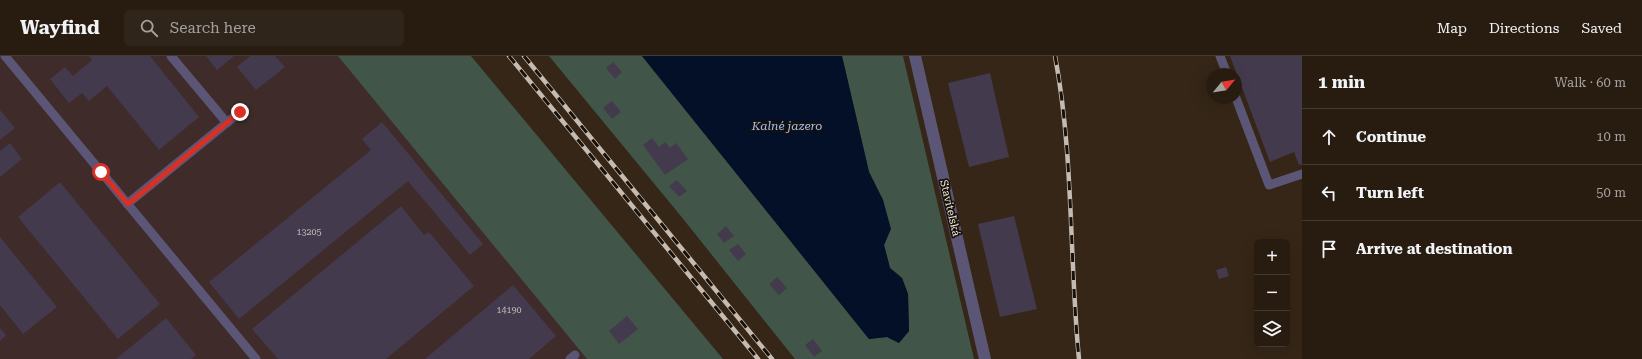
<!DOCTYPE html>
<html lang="en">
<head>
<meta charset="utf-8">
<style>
  body { margin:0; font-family:"Roboto Serif",serif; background:#30251a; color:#f1f3f6 }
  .controls { position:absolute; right:12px; bottom:12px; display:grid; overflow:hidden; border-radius:6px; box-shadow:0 4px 16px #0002 }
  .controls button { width:36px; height:36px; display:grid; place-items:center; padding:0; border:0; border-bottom:1px solid #443a31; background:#281c11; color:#f1f3f6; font:20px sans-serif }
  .compass { position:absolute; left:1206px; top:12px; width:36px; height:36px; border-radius:50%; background:#281c11; box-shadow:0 4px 16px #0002; rotate:60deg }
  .stop { position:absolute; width:12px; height:12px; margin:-9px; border:3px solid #d93025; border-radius:50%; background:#fff }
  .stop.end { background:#d93025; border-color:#fff; box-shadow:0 1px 4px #0008 }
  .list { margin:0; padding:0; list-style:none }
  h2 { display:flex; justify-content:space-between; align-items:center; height:52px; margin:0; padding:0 16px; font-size:17px }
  h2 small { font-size:13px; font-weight:400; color:#a5a19f }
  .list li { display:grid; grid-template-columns:26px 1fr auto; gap:12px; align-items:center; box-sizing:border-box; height:56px; padding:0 16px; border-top:1px solid #443a31 }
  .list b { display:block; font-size:15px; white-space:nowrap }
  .list em { font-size:13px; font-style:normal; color:#a5a19f }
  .icon { flex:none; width:22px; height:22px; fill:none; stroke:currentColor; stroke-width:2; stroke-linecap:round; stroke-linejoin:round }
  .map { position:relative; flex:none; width:1302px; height:303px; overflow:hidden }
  header { display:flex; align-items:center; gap:24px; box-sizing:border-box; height:56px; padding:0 20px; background:#281c11; border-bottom:1px solid #443a31 }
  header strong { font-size:19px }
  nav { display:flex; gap:22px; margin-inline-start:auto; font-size:14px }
  .search { width:280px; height:36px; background:#30251a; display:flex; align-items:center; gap:10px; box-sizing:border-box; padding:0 14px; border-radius:6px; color:#a5a19f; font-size:15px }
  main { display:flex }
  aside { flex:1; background:#281c11 }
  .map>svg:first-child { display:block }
  .commercial { fill:#3f2b2a }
  .green { fill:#415649 }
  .water { fill:#031028 }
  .building { fill:#443a4d }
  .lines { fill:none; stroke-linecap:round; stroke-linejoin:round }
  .lane { stroke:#5b5676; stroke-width:9 }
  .street { stroke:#5b5676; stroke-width:12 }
  .rail-casing { stroke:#c6bbb0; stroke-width:4.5 }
  .rail { stroke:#17110a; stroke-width:3; stroke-dasharray:9; stroke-linecap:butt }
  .route { stroke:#d93025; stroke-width:5 }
  .labels { text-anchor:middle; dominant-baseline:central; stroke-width:3.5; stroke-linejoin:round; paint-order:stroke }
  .number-label { font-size:9px; fill:#c5bbb8 }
  .street-label { font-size:11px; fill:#f0e6dc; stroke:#17110a }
  .water-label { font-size:12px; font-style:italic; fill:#9fc2f7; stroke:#17110a }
</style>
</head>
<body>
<header>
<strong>Wayfind</strong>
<div class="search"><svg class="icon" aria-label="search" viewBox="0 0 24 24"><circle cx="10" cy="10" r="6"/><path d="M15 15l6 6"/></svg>Search here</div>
<nav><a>Map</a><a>Directions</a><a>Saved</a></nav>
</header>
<main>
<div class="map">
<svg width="1302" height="303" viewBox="0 0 1302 303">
  <rect width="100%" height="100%" fill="#352617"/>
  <path class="commercial" d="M0 0H343L590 303H0Z"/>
  <path class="green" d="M338 0H471L723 303H587Z
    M549 0H642L869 283 887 281 899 287 909 275 908 238 902 222 890 212 884 189 890 173 883 144 869 116 842 0H903L974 303H795L680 159Z"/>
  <path class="water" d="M642 0H842L869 116 883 144 891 173 884 189 890 212 902 222 908 238 909 275 899 287 887 281 869 283Z"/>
  <path class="building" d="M89 0H150L199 61 159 94 107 30 89 45 82 37 69 47 50 23 65 11 73 20 92 4Z
    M206 0H234L217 14Z
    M250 0H275L285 11 256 34 237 11Z
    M1230 0H1302V108L1299 109 1294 96 1270 106Z
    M613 6 622 16 615 23 606 12Z
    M990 17 1009 101 969 111 948 27Z
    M612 45 621 56 612 63 603 52Z
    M0 54 15 72 0 84Z
    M382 66 483 188 470 199 408 125 239 263 209 226 371 94 362 83Z
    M652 82 659 91 665 86 670 92 676 87 688 103 665 119 643 89Z
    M10 87 22 103 0 121V95Z
    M677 124 687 135 679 141 669 130Z
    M60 126 160 248 118 283 18 161Z
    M401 150 424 179 429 176 474 230 386 303H278L252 273Z
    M1014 160 1037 253 1000 261 978 168Z
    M726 170 734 180 724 187 717 178Z
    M0 181 57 251 23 278 0 249Z
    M738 188 746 198 738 205 729 194Z
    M1226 211 1229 220 1219 223 1216 214Z
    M777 221 787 232 779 239 769 228Z
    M513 229 556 280 529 303H425Z
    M627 260 638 273 619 288 609 275Z
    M166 262 196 299 191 303H116Z
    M0 272 6 279 0 285Z
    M813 283 822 295 814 301 805 289Z"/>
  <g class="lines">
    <path class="lane" d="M5 0 256 303
      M171 0 227 67
      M1220 0 1227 18
      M1236 42 1269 129 1302 118
      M127 148 240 56
      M570 303 575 299"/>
    <path class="street" d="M915 0 985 303"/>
    <g class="rail-casing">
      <path id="rail" d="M509 0 758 303
        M524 0 772 303
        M1055 0C1074 100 1069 202 1079 303"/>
    </g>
    <use href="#rail" class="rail"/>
  </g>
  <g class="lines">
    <path class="route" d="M101 116 128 148 240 56"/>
  </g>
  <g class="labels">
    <g class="number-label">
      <text x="309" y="176">13205</text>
      <text x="509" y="254">14190</text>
    </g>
    <g class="street-label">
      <text transform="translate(950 152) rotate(77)">Staviteľská</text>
    </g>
    <g class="water-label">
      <text x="787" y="70">Kalné jazero</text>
    </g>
  </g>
</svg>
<div class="controls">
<button>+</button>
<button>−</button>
<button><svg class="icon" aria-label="layers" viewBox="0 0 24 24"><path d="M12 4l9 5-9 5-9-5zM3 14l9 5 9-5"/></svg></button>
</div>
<svg class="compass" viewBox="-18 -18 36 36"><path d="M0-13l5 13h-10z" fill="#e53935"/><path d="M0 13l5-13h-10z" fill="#a5a19f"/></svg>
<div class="stop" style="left:101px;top:116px"></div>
<div class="stop end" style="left:240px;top:56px"></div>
</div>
<aside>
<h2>1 min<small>Walk · 60 m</small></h2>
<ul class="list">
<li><svg class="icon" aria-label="ahead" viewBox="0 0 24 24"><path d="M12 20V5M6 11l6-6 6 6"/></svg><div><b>Continue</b></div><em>10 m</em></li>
<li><svg class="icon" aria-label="left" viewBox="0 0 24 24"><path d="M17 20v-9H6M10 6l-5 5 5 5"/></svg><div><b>Turn left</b></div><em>50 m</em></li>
<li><svg class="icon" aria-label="arrive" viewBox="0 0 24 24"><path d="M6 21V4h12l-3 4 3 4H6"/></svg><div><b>Arrive at destination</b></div></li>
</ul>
</aside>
</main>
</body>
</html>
